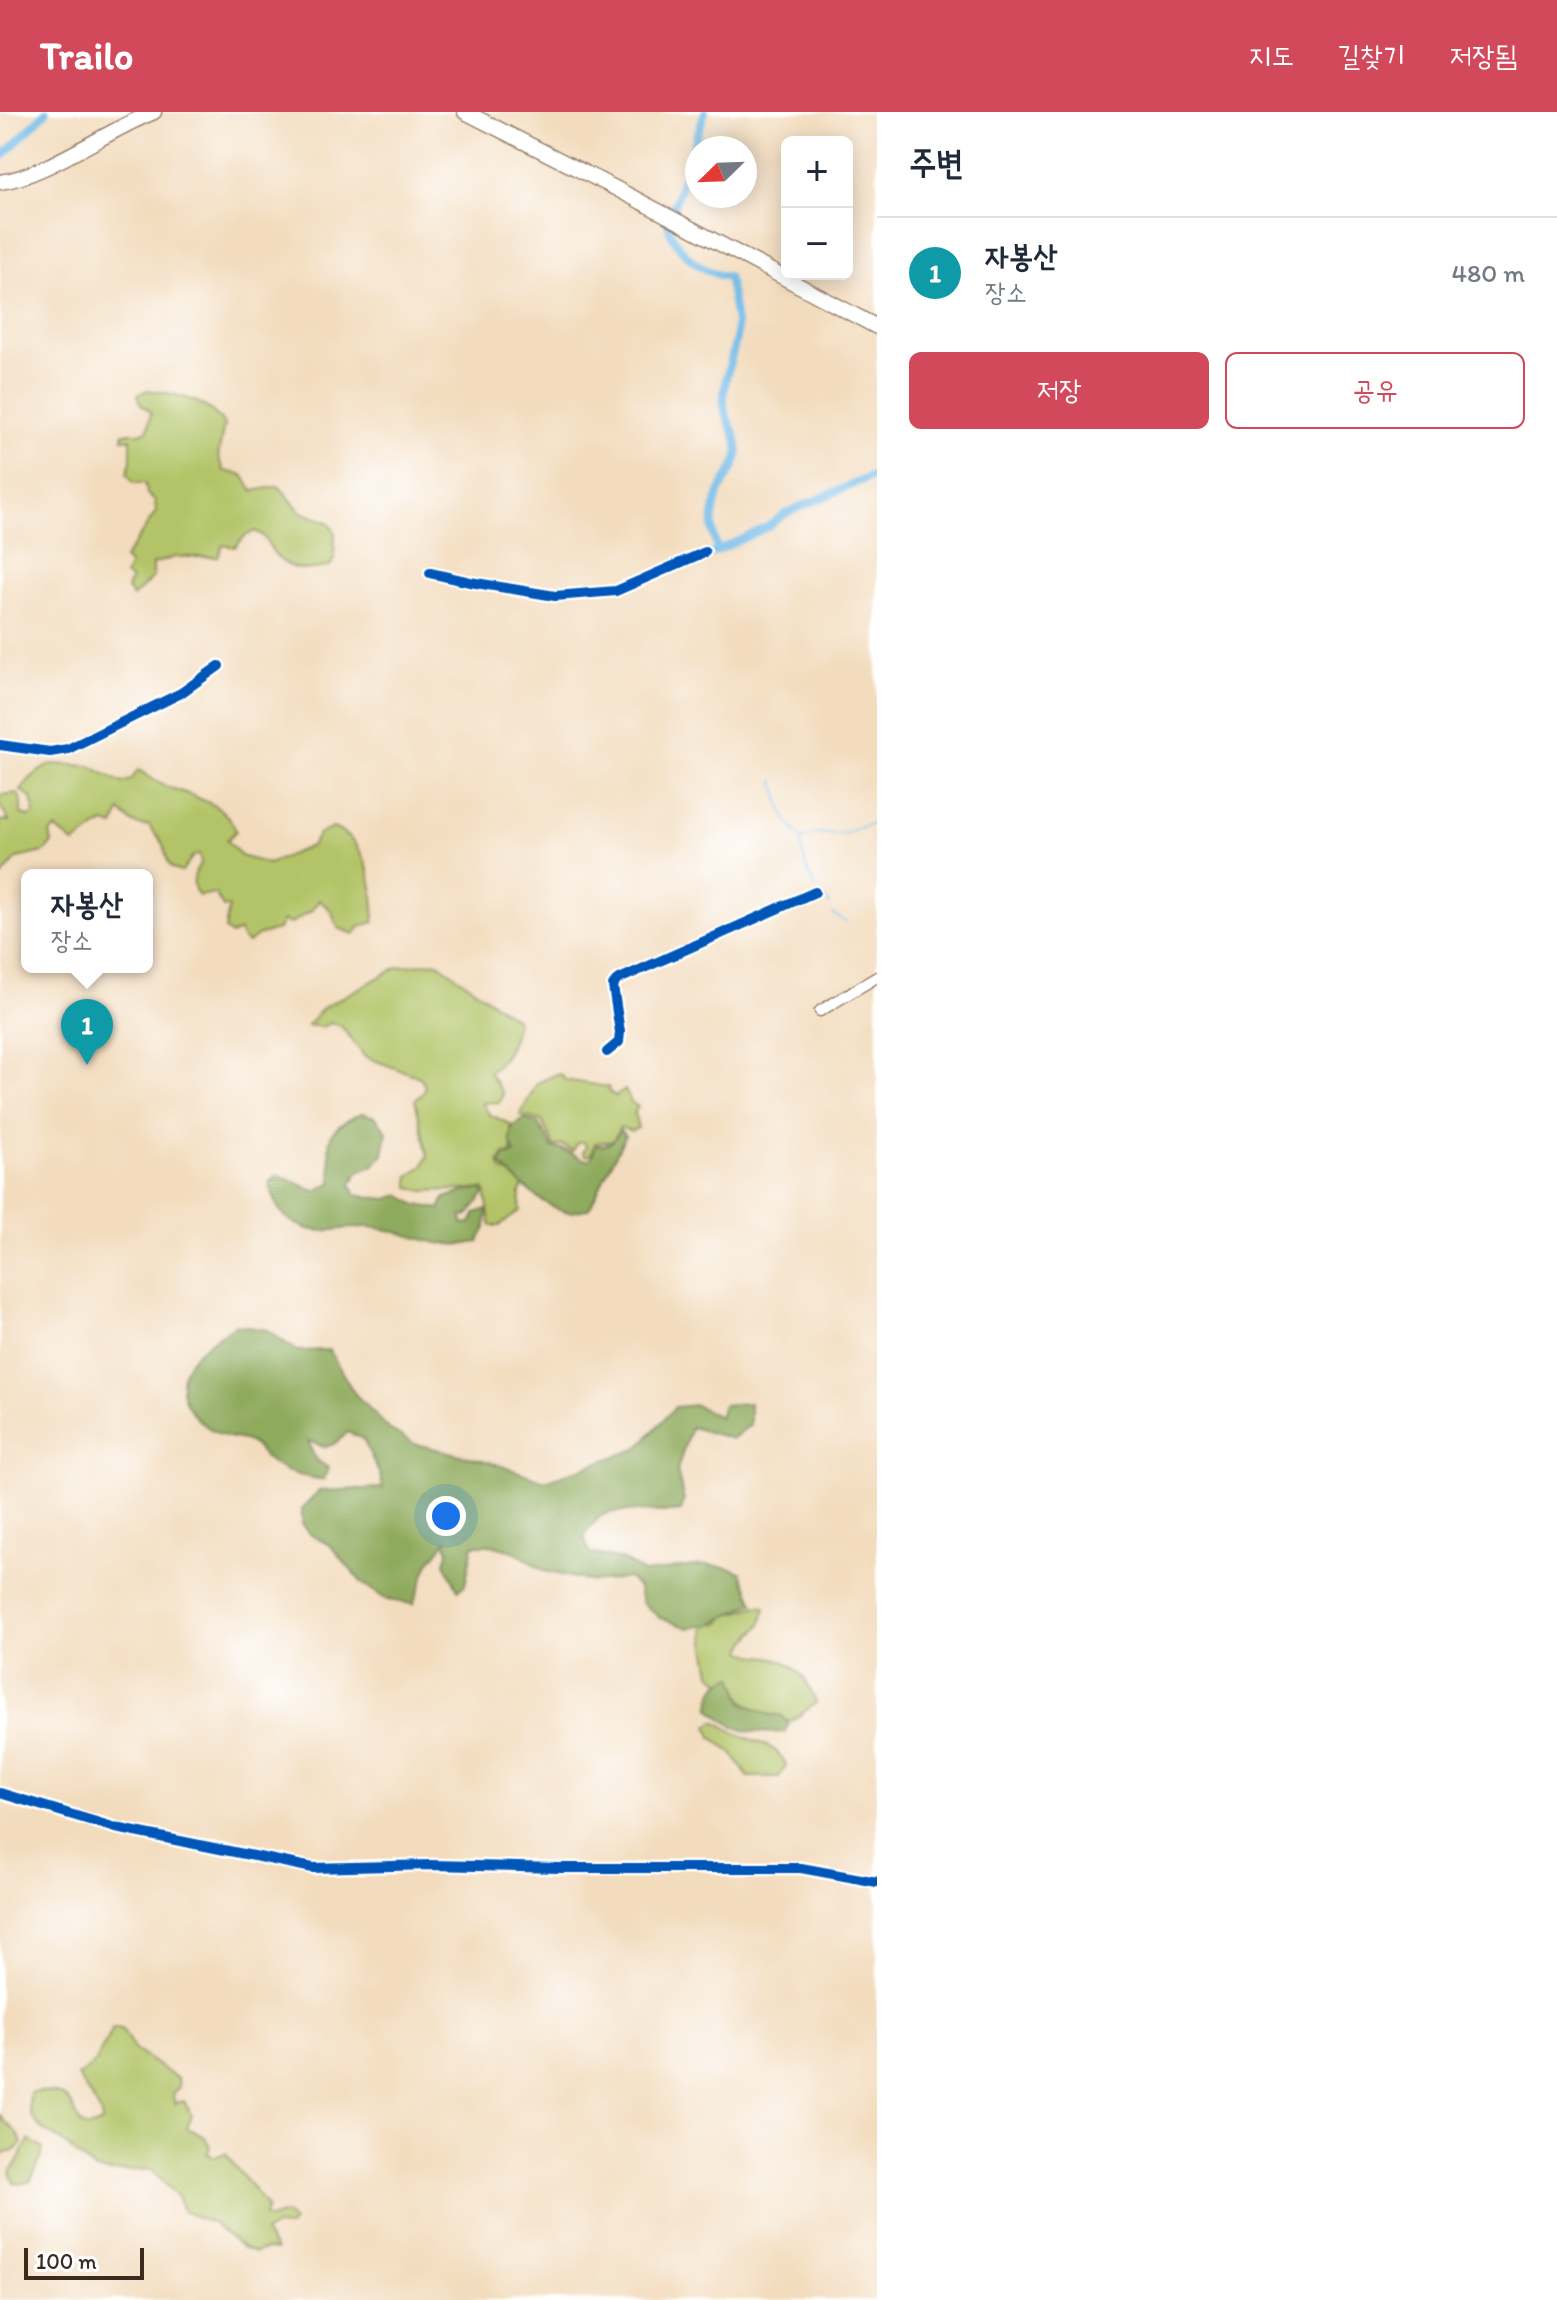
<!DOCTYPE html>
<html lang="ko">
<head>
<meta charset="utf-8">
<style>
  body { margin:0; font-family:Itim,"Poor Story",sans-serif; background:#f2f2f3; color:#1f2937 }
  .controls { position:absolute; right:24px; top:24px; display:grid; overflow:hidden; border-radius:12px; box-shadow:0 4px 20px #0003 }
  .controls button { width:72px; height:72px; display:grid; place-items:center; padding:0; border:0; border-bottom:2px solid #e0e1e3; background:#fff; color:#1f2937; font:40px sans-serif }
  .compass { position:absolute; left:685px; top:24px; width:72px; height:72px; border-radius:50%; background:#fff; box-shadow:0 4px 20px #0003; rotate:247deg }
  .scale { position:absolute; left:24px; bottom:20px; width:120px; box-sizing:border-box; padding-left:8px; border:4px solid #3b2a1e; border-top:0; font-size:22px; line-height:28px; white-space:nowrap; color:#3b2a1e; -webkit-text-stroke:6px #fff; paint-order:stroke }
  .you { position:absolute; left:446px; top:1404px; width:28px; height:28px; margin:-20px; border:6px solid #fff; border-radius:50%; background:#1a73e8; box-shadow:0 0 0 12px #1a73e833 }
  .badge { display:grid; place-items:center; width:52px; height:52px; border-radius:50%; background:#d1495b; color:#fff; font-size:26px; font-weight:700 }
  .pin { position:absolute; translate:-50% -66px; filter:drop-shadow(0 2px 4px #0008) }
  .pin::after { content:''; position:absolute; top:42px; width:28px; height:24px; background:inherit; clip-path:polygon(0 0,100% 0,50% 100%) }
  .popup { position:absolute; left:21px; top:757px; width:132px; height:104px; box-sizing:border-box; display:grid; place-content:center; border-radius:12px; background:#fff; filter:drop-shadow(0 2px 6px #0005); font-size:26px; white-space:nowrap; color:#747a83 }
  .popup b { font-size:30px; color:#1f2937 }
  .popup::after { content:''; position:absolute; left:50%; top:100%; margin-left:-16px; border:16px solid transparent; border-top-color:#fff }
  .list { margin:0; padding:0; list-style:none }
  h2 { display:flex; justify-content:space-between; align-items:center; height:104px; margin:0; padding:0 32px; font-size:34px }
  h2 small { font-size:26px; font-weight:400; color:#747a83 }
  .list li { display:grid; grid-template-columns:52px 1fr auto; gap:24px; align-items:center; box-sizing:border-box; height:112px; padding:0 32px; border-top:2px solid #e0e1e3 }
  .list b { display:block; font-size:30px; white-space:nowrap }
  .list p { margin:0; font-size:26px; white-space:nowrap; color:#747a83 }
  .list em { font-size:26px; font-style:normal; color:#747a83 }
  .actions { display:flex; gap:16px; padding:24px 32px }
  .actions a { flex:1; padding:18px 0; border:2px solid #d1495b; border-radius:12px; text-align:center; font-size:28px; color:#d1495b }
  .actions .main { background:#d1495b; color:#fff }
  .map { position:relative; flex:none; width:877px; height:2188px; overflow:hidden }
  header { display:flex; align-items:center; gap:48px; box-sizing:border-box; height:112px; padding:0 40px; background:#d1495b; color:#fff }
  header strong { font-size:38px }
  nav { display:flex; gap:44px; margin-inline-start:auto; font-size:28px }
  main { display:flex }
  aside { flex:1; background:#fff }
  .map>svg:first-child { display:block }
  .green { fill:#b3c468; stroke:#777743; stroke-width:2 }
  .forest { fill:#8eaa5c; stroke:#646a3d; stroke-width:2 }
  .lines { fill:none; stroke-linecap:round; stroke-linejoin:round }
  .stream { stroke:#6eb9e7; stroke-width:2 }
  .canal { stroke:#6eb9e7; stroke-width:8 }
  .street-casing { stroke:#97836e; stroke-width:13 }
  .secondary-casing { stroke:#97836e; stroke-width:17 }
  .street { stroke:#fff; stroke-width:10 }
  .secondary { stroke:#fff; stroke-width:14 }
  .cycleway-casing { stroke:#fff; stroke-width:15 }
  .cycleway { stroke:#0057b8; stroke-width:10 }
</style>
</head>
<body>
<header>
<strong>Trailo</strong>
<nav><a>지도</a><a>길찾기</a><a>저장됨</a></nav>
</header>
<main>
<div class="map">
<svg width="877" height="2188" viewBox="0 0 877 2188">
  <rect width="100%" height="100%" fill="#fff"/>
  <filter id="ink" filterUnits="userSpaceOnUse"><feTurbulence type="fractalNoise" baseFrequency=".0125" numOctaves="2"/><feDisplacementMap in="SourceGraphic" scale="16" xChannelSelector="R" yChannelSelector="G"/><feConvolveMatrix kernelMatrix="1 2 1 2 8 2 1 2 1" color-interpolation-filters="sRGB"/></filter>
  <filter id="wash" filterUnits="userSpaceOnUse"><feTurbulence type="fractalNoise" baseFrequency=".006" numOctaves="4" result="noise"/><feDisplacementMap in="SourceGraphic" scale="32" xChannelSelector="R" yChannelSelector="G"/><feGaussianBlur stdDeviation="1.8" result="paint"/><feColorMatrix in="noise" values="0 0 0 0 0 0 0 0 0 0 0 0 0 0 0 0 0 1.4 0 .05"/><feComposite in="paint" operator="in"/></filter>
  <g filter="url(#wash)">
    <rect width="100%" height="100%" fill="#f3dcbd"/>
    <path class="green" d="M147 278C174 281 209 288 224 313L218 345 224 359 243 363 253 379 279 374 301 400 328 410 335 420 334 447 330 454C306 460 286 460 272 438 267 430 265 423 255 419L245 424 235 435 223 433 218 445H175L153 452V465L133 485 127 477 131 468 125 463 130 453 124 447 156 400 155 389 147 382 145 371H134L127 361 131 349V327H123V321H139L148 318 151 300 141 292 138 283Z
      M54 652 90 654 122 671 131 668 138 658C146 662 153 668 161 672 185 683 227 689 236 719L227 728 241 744 268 752 311 734 319 722 333 716C369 730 375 777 374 810L361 814 354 822 338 816 331 798 319 788 312 798 290 812 282 809 278 818 259 823 248 831 244 829 239 819 231 823 225 818 229 794 223 795 215 781 199 784C190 773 193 762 201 751L199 742 192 745 182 760C162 756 170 743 161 729 157 723 152 721 149 713 135 716 129 708 120 699L114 714 105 711C93 715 85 726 74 731L56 717 50 721 52 731 44 740 17 746 0 767V709H9L0 694V683L18 681 21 689V702L29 705 34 702C35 691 32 684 21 679 26 668 42 655 54 652Z
      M437 850 517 908C514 928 506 948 489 960L503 982 500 990 482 991 489 1002 511 1013 512 1041 504 1042 499 1050 502 1059 521 1064 526 1069 520 1081V1099L499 1114H491L485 1077 424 1079 409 1075V1065L423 1054 428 1044 415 988 424 980 425 974 420 965 365 945 341 914 330 911 322 915 307 913 324 895 398 855Z
      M557 962 562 963 565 968 608 975 610 981 616 984 625 978 631 990 638 995 634 1001 638 1016 631 1019 620 1015 613 1029 595 1031 591 1042 587 1044 583 1041 586 1034 584 1030 577 1031 573 1039 562 1033 554 1035 542 1009 520 1003 537 971Z
      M757 1494 766 1495 761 1513 746 1530 743 1539C753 1545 762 1543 774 1546 797 1551 809 1570 816 1591L793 1608 784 1610 762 1603 711 1561 704 1524 705 1509 710 1507 717 1512 723 1509 725 1499 736 1501Z
      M715 1609C723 1613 730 1618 738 1622 756 1631 777 1632 786 1653L779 1665H748L733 1642 712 1625 708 1614Z
      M113 1916 122 1917 135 1938 178 1967 179 1975 173 1983 175 1991 184 1989 191 2002 187 2016 205 2025 210 2035 207 2042 214 2045 226 2041C238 2062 256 2076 267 2096L264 2105 269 2107 285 2102 293 2110 289 2115 276 2114 264 2121 276 2138 267 2137 255 2140 242 2135 212 2111 184 2100 177 2084 150 2057 109 2060 95 2058 64 2031 42 2017 32 2005 29 1994 30 1980C42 1980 57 1978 67 1987 81 1999 73 2026 102 2011 103 1996 84 1979 78 1964L94 1952Z
      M0 2002C6 2015 17 2015 22 2031L14 2039 2 2042 0 2048Z
      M29 2028 43 2036 41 2047 30 2069 20 2072 14 2070 10 2060C18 2053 23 2038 29 2028Z"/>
    <path class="forest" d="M362 1001 376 1005 387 1020 383 1043 373 1054 358 1060 351 1073 356 1083 387 1087 400 1083 417 1093 440 1097 445 1086 469 1078H483L485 1081 467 1105 462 1104 463 1112 471 1111 476 1101 487 1097 486 1116 478 1130C432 1140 410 1117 368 1115 348 1114 324 1123 305 1116 280 1107 275 1093 269 1069L279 1063 315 1079 332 1071C331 1030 317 1021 362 1001Z
      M524 1007 538 1011 553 1037C565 1035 575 1045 587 1048L592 1045 596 1033C610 1035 614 1029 620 1018L625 1024 589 1097C583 1097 575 1100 569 1100 548 1098 514 1067 500 1052L505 1044 515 1042 510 1028 512 1015Z
      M236 1213 267 1218 297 1239 329 1238 354 1281 389 1317 415 1332 490 1350 545 1369 637 1337 675 1295 696 1293 719 1305 723 1293 750 1291V1313L732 1327 691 1315 677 1358 684 1389 681 1399C660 1403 618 1394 601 1404 595 1408 589 1419 584 1424L590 1441 623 1448 644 1461C677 1457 710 1447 741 1460L754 1491 709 1513 689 1516 660 1506 642 1490 639 1477 629 1466 593 1470 544 1459 516 1440 491 1433H473L465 1473 458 1478 445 1451 448 1440 446 1429 429 1451 413 1492 387 1488 362 1471 330 1433 311 1423 302 1412V1397L319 1379 383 1376 380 1363 363 1327 348 1320C332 1335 329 1338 308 1329L315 1347 328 1356 324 1368C304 1365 282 1361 267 1347 261 1342 257 1333 249 1330 240 1326 228 1327 219 1322 194 1310 170 1281 188 1252 199 1235 219 1224 236 1213Z
      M733 1564 743 1591 770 1603H780L789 1612 784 1620C749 1622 736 1621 710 1596 711 1578 716 1571 733 1564Z"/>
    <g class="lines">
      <path class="stream" d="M774 669 785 706 801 726
        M816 776C807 760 801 745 802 727L815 721 843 722 877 709
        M820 781 830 793
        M833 802 846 810"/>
      <path class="canal" d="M705 0 668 112C674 138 702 161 728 165 731 178 738 215 736 226 732 247 722 272 724 293 725 310 739 322 738 340 738 351 731 359 726 368 713 389 708 415 718 438
        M0 47 46 0
        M711 442 769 414 786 401 877 362"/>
    </g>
  </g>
  <g filter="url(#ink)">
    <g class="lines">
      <g class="street-casing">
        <path id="street" d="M430 461 470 470 555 484 616 479 705 440
          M0 633 50 640 68 637 181 581 219 554
          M820 899 877 865
          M607 940 619 930 620 920 613 874 617 868 815 780
          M0 1681 116 1716 313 1756 431 1753 558 1756H801L877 1770"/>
      </g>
      <g class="secondary-casing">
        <path id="secondary" d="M465 0 615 76 877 215
          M0 70C46 64 107 18 154 0"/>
      </g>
      <use href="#street" class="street"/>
      <use href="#secondary" class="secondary"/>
      <g class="cycleway-casing">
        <path id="cycleway" d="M430 461 470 470 555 484 616 479 705 440
          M0 633 50 640 68 637 181 581 219 554
          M607 940 619 930 620 920 613 874 617 868 815 780
          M0 1681 116 1716 313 1756 431 1753 558 1756H801L877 1770"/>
      </g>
      <use href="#cycleway" class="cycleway"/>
    </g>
  </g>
</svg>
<div class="controls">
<button>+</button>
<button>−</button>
</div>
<svg class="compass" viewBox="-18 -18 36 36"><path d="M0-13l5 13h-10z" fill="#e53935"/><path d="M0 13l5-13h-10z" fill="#747a83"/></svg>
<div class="scale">100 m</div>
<div class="you"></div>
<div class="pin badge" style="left:87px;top:953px;background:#0f9aa8">1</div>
<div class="popup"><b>자봉산</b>장소</div>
</div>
<aside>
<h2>주변<small></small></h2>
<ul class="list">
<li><span class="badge" style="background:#0f9aa8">1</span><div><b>자봉산</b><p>장소</p></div><em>480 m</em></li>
</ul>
<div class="actions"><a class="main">저장</a><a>공유</a></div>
</aside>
</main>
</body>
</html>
